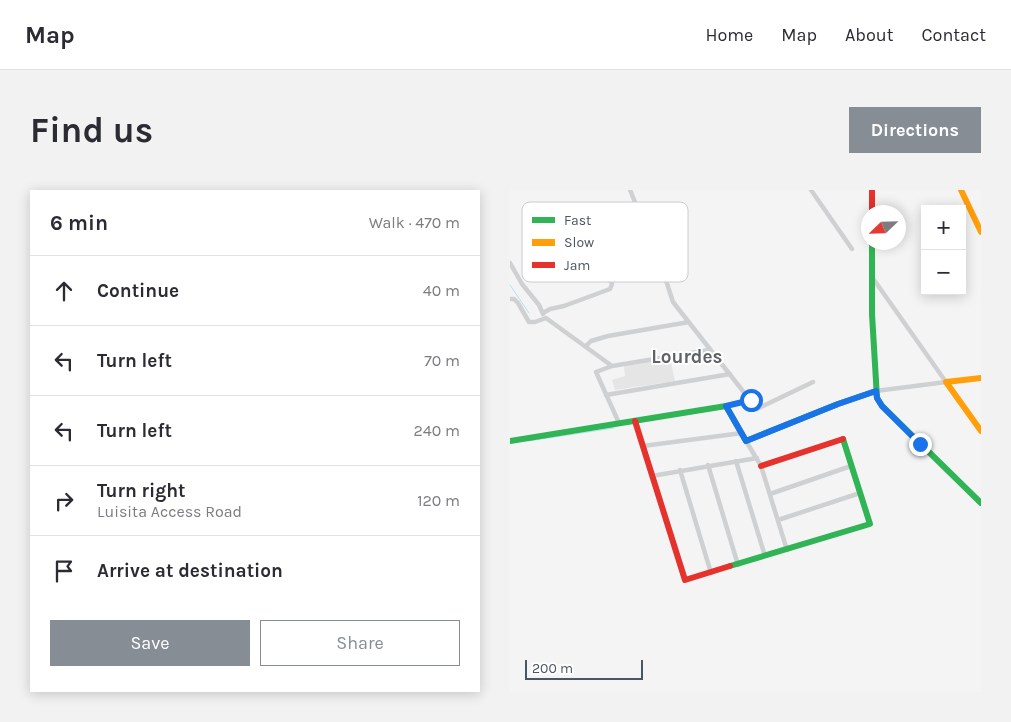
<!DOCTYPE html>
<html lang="en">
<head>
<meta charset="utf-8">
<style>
  body { margin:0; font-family:Karla,sans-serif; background:#f2f2f3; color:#2b2b33 }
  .controls { position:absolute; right:15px; top:15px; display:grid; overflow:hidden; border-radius:0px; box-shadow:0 2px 12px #0003 }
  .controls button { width:45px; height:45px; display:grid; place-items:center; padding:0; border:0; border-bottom:1px solid #e1e1e2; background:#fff; color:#2b2b33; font:25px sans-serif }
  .compass { position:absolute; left:351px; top:15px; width:45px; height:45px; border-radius:50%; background:#fff; box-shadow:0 2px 12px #0003; rotate:247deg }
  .scale { position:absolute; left:15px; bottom:12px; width:118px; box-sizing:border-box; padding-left:5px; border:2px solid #4a5661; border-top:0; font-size:14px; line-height:18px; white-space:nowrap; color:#4a5661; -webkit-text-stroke:4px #fff; paint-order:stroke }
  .stop { position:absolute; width:15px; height:15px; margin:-11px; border:4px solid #1a73e8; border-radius:50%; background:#fff }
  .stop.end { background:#1a73e8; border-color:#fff; box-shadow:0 1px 5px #0008 }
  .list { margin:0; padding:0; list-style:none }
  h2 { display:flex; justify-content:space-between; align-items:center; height:65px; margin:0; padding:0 20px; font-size:21px }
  h2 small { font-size:16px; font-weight:400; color:#7c7c81 }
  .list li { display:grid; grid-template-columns:32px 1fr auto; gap:15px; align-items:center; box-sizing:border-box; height:70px; padding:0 20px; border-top:1px solid #e1e1e2 }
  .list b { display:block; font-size:19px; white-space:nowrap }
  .list p { margin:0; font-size:16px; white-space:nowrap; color:#7c7c81 }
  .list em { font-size:16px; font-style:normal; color:#7c7c81 }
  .actions { display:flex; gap:10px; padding:15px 20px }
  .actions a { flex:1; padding:11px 0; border:1px solid #868d94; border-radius:0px; text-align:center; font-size:18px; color:#868d94 }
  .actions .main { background:#868d94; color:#fff }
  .icon { flex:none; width:28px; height:28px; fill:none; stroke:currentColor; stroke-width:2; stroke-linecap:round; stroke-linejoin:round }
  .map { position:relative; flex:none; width:471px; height:502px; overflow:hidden; border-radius:0px }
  header { display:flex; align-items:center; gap:30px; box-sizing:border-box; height:70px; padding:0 25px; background:#fff; border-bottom:1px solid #e1e1e2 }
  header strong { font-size:24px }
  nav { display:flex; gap:28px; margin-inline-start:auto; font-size:18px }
  .intro { display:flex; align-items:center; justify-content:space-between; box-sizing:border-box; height:120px; padding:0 30px }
  h1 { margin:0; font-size:35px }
  .button { padding:12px 22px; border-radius:0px; background:#868d94; color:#fff; font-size:18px; font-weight:700 }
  main { display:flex; gap:30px; padding:0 30px }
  aside { flex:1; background:#fff; border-radius:0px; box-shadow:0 2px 12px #0003 }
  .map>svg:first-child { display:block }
  .education { fill:#e6e5e6 }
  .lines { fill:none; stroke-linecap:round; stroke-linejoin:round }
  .stream { stroke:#aee2f0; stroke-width:1 }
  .street { stroke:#ced0d2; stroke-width:4.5 }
  .fast { stroke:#30b455; stroke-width:6 }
  .slow { stroke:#ff9f0a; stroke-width:6 }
  .jam { stroke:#e5322d; stroke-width:6 }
  .route { stroke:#1a73e8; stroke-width:6 }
  .labels { text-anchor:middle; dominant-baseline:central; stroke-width:4; stroke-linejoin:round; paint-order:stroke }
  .quarter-label { font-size:19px; font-weight:bold; fill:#5f6368; stroke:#fff }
  .key { fill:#fff; stroke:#c9ccd0; stroke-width:1 }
  .key-label { font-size:14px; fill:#4a5661 }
</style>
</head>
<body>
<header>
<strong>Map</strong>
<nav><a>Home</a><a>Map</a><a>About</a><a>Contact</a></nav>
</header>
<div class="intro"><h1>Find us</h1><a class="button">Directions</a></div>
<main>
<aside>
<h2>6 min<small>Walk · 470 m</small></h2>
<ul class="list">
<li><svg class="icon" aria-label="ahead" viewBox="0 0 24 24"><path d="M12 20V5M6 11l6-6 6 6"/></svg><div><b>Continue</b></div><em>40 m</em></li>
<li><svg class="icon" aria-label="left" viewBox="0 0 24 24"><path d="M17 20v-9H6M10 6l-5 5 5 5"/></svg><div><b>Turn left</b></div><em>70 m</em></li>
<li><svg class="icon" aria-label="left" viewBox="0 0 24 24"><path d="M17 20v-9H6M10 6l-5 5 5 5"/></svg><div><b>Turn left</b></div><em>240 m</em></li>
<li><svg class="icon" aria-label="right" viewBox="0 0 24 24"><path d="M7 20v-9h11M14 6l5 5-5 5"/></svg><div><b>Turn right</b><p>Luisita Access Road</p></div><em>120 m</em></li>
<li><svg class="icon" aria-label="arrive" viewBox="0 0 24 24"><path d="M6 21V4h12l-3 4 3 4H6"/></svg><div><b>Arrive at destination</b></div></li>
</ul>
<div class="actions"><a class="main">Save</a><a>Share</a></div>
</aside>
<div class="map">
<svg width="471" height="502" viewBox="0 0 471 502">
  <rect width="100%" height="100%" fill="#f4f4f4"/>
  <path class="education" d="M160 168 165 191 105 200 102 190 115 186 114 176Z"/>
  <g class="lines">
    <path class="stream" d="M0 95 19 123
      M18 251 104 238"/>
    <path class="street" d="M120 0 151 75 163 112 247 219 303 192
      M301 0 342 59
      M107 40 124 85
      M0 73 12 94 29 115 33 124
      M362 87 436 192 366 201
      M0 109H4L8 113 19 132H25L36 128 102 176
      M33 123 40 119 54 116 100 99 102 94 84 54V49L132 29
      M76 156 81 151 98 146 179 132
      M96 205 220 184
      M216 216 241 211
      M109 233 86 182 102 176 199 160
      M236 251 251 276 277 360
      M133 256 232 243
      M226 271 255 366
      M198 275 228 375
      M170 280 201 383
      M142 286 247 268
      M260 304 341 276
      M268 330 350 303"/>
    <path class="fast" d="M362 52V124L367 208 372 216 471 313
      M0 251 216 216 236 251 328 214 366 201
      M220 376 360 334 333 249"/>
    <path class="slow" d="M451 0 471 42
      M471 188 436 192 471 241"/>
    <path class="jam" d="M362 0V22
      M125 231 175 390 220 376
      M251 276 333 249"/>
  </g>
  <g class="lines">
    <path class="route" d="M241 210 216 216 236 251 328 214 366 201 367 208 372 216 410 254"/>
  </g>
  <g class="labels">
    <g class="quarter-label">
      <text x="177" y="167">Lourdes</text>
    </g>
  </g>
  <rect x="12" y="12" width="166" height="80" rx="8" class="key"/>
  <rect x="22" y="27" width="23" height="6" fill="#30b455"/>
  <rect x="22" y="49" width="23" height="7" fill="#ff9f0a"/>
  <rect x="22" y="72" width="23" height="6" fill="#e5322d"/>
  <g class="key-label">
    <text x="54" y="35">Fast</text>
    <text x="54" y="57">Slow</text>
    <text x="54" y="80">Jam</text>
  </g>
</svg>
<div class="controls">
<button>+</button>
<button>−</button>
</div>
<svg class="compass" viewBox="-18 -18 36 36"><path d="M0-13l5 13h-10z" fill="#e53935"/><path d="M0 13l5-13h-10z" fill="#7c7c81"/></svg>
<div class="scale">200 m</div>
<div class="stop" style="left:241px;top:210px"></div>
<div class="stop end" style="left:410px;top:254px"></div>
</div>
</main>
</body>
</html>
